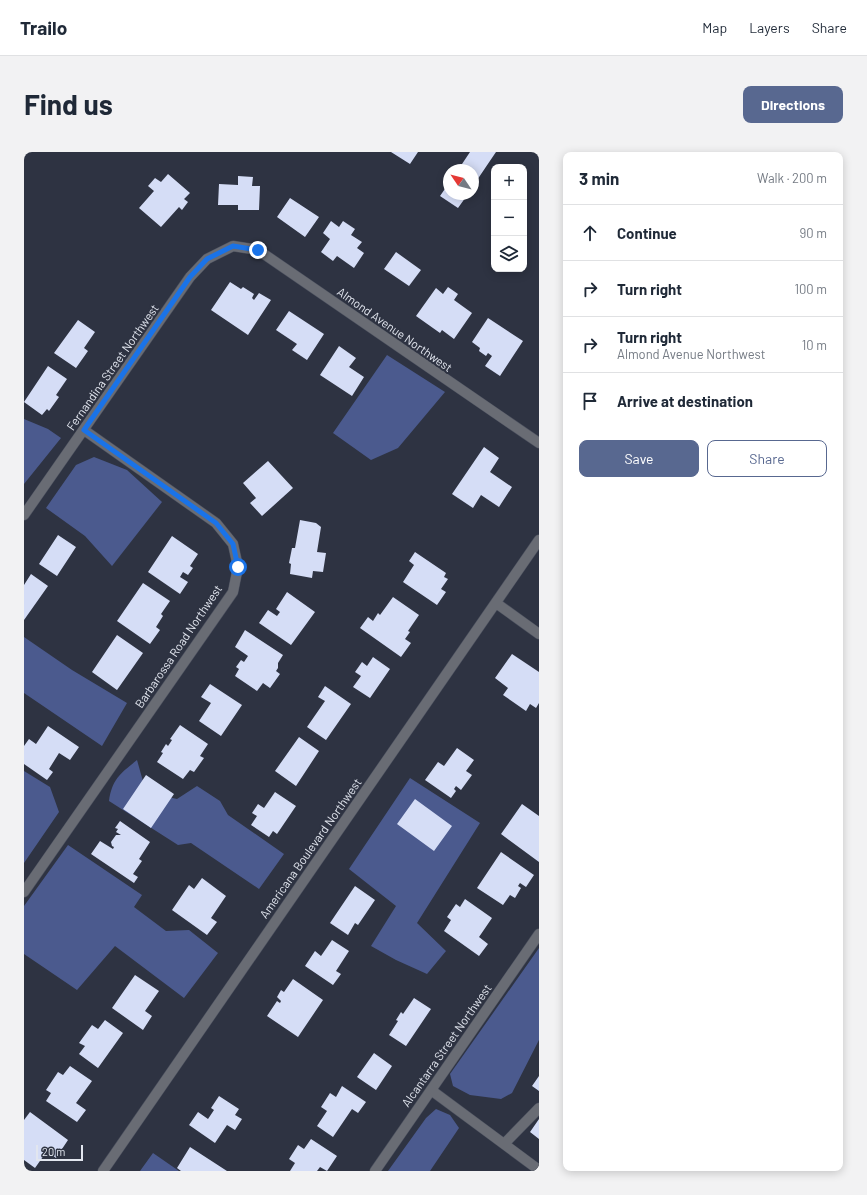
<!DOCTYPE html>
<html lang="en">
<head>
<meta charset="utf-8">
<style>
  body { margin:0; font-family:Barlow,sans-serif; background:#f2f2f3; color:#1f2937 }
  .controls { position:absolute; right:12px; top:12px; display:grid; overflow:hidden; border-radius:8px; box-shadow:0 2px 10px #0003 }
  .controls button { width:36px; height:36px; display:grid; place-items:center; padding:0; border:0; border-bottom:1px solid #e0e1e3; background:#fff; color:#1f2937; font:20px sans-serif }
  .compass { position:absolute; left:419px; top:12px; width:36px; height:36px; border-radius:50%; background:#fff; box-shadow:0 2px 10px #0003; rotate:305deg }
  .scale { position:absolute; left:12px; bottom:10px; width:47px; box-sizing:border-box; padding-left:4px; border:2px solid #e2e6ef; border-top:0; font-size:11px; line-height:14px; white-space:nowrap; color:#e2e6ef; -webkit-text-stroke:3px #2e3342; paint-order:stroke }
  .stop { position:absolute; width:12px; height:12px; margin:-9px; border:3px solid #1a73e8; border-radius:50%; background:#fff }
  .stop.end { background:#1a73e8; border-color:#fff; box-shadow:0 1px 4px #0008 }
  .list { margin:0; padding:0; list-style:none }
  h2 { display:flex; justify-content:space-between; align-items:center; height:52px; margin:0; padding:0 16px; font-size:17px }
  h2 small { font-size:13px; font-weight:400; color:#747a83 }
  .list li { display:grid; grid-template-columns:26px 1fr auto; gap:12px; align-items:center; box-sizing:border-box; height:56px; padding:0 16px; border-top:1px solid #e0e1e3 }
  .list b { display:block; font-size:15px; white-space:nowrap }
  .list p { margin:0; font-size:13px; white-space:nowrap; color:#747a83 }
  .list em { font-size:13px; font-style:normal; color:#747a83 }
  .actions { display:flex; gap:8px; padding:12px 16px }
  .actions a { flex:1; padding:9px 0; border:1px solid #586890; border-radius:8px; text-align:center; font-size:14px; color:#586890 }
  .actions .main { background:#586890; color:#fff }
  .icon { flex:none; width:22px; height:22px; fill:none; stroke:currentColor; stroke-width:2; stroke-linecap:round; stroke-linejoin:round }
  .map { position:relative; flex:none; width:515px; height:1019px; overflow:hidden; border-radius:8px }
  header { display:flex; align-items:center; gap:24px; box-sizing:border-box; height:56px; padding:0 20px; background:#fff; border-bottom:1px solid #e0e1e3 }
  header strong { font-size:19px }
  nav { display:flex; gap:22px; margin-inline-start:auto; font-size:14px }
  .intro { display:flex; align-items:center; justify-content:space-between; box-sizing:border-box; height:96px; padding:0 24px }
  h1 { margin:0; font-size:28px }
  .button { padding:10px 18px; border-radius:8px; background:#586890; color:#fff; font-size:14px; font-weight:700 }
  main { display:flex; gap:24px; padding:0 24px }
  aside { flex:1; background:#fff; border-radius:8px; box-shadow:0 2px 10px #0003 }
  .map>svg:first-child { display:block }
  .forest { fill:#4b5a8e }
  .building { fill:#d5ddf6 }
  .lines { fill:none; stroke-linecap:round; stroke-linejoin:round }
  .minor-casing { stroke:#4b505e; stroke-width:11 }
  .minor { stroke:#696c74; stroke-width:10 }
  .route { stroke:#1a73e8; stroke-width:5 }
  .labels { text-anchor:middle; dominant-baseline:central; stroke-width:4; stroke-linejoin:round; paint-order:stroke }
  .street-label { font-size:12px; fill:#e2e6ef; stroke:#2e3342 }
</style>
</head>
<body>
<header>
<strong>Trailo</strong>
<nav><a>Map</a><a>Layers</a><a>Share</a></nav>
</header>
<div class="intro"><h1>Find us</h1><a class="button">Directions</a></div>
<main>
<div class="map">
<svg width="515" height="1019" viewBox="0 0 515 1019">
  <rect width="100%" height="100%" fill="#2e3342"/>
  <path class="forest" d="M363 203 421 240 374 296 347 308 309 281Z
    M0 267 24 277 37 286 0 332Z
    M70 305 103 318 138 350 88 414 61 384 22 356 52 313Z
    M0 485 48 518 103 551 78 594 0 541Z
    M113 608 122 640 153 647 173 634 196 649 204 663 260 702 235 737 167 691 154 693 85 649C88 627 97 621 113 608Z
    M0 619 26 635 35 660 0 711Z
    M386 626 456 671 393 771 422 799 403 822 372 808 347 794 372 754 325 717Z
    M44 693 118 743 110 755 142 779 165 778 194 801 160 846 91 794 53 838 0 802V754Z
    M515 796V888L488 941 477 947 446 943 429 934 426 922Z
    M412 957 426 963 435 976 406 1019H364L402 966Z
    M129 1001 155 1019H116Z"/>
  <path class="building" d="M367 0H394L386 12Z
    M446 0H472L449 34V18H434Z
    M144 22 166 41 160 47 164 50 158 58 155 55 137 75 115 56 130 39 124 34 131 26 137 30Z
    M214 24 229 25 228 34H236L235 58H214V53H194L195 32 214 33Z
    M425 31V42H444L434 56 416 44Z
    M266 46 295 65 281 85 253 65Z
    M307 69 315 75 319 69 331 77 327 83 338 90 333 96 340 101 330 116 313 104 309 109 297 100 306 87 299 81Z
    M372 100 397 118 385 134 360 117Z
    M206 130 217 137 219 135 230 142 228 146 230 148 235 141 247 148 224 183 187 158Z
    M424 135 434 142 430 148 448 161 430 187 418 178 416 181 392 164 412 136 419 142Z
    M265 159 300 182 283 208 268 198 273 192 252 178Z
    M464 166 499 189 476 224 461 214 468 204 464 201 462 204 455 199 456 196 448 190Z
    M54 168 71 180 60 196 64 199 52 216 30 201Z
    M315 194 332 206 325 215 340 225 328 244 296 223Z
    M24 214 43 227 32 243 35 245 25 259 23 257 18 263 0 250Z
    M460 295 475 306 466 320 488 335 475 355 457 343 449 356 428 342Z
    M244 309 269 336 238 364 226 351 232 346 219 331Z
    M276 368 292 371 297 375 293 400 302 401 299 420 289 419 288 426 266 422 267 412 265 411 268 396H271Z
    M34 383 52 395 33 424 15 412Z
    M148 384 174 402 166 414 169 416 164 423 159 420 156 425 164 430 156 442 124 420Z
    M391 400 422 421 420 425 424 427 417 437 422 440 413 453 379 430 390 413 385 409Z
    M7 422 24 434 0 468V433Z
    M119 431 146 449 137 462 139 464 132 475 136 478 126 492 93 469Z
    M263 440 291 460 267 493 235 471 244 458 253 464 256 460 252 457Z
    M369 445 395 463 384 479 386 480 381 487 387 491 377 505 336 476 344 465 349 469 354 461 356 463Z
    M221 478 259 503 254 511V516L252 519 256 522 246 536 239 531 233 539 211 524 215 517 212 515 217 508 220 510 224 504 211 495Z
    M93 483 119 501 93 538 68 520Z
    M488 502 515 520V551L512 556 506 552 502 559 479 543 484 536 471 526Z
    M349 505 366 517 346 546 329 535 337 524 331 520 338 510 343 514Z
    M186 532 218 553 197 584 175 569 187 551 177 545Z
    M301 534 327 552 302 588 283 575 301 549 294 545Z
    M156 573 184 592 176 604 180 606 170 620 166 618 159 627 133 610 139 601 137 600 142 592 144 594 148 588 146 587Z
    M24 574 55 595 46 608 35 601 25 617 29 620 23 628 0 612V594L5 587 12 592Z
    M275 585 295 599 272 634 251 619Z
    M433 596 450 608 442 619 448 623 437 638 432 634 430 637 432 639 427 646 401 628 414 610 420 614Z
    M122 623 150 642 127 676 99 657Z
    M251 640 272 654 253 682 249 679 245 685 227 673 233 664 228 661 234 652 240 656Z
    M391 647 428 674 410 699 373 672Z
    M498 652 515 664V710L477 682Z
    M96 669 126 690 115 707 118 709 109 722 114 725 110 731 67 702 76 689 89 697 90 695 88 694 87 690 92 683H97L92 680 94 677 91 676Z
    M477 700 510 723 502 735 496 731 494 734 497 736 491 746 486 743 479 753 453 736Z
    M178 726 202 744 187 766 193 770 183 783 148 758 165 733 170 737Z
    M331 734 351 748 334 773 331 771 324 783 306 771Z
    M441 747 468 766 455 785 464 792 455 804 420 779 427 768 423 765 432 752 436 755Z
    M308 788 325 799 312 819 317 822 309 833 281 814 291 799 297 804Z
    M111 823 135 839 121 859 128 864 119 878 88 856Z
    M269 827 299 848 274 885 243 864 253 849 256 851 257 849 253 845 257 838 260 840Z
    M390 846 407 857 382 894 365 883 374 869 372 868 377 860 379 862Z
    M81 868 99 881 74 916 55 902 61 894 55 891 68 873 74 877Z
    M350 901 368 914 352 938 333 925Z
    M46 914 68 929 52 951 62 958 53 970 22 949 27 941 22 938 34 920 39 923Z
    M515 924V939L508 934Z
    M318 934 342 950 334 961 328 957 309 985 293 974 303 959 297 955 306 941 312 945Z
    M195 944 215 957 211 963 218 967 211 978 203 973 191 991 165 973 174 960 184 967 190 958 187 956Z
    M6 960 44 988 32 1006 23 999 11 1016 0 1008V968Z
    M515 967V987L506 980Z
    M287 987 313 1004 303 1019 296 1015 293 1019H266L271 1011 265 1007 274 993 280 997Z
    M166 995 203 1019H157L153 1016Z"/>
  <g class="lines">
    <g class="minor-casing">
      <path id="minor" d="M0 363 166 125 183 107 209 94 234 98 515 291
        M472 451 515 482
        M0 740 209 440 214 415 209 392 192 371 60 278
        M407 938 515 1018
        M480 992 515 956
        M79 1019 515 388
        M351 1019 515 782"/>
    </g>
    <use href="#minor" class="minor"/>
  </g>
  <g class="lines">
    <path class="route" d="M214 415 209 392 192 371 60 278 166 125 183 107 209 94 234 98"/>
  </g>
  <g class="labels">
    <g class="street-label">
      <text transform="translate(371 177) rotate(35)">Almond Avenue Northwest</text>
      <text transform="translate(88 215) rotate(-55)">Fernandina Street Northwest</text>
      <text transform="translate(154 494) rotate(-56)">Barbarossa Road Northwest</text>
      <text transform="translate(286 696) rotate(-55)">Americana Boulevard Northwest</text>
      <text transform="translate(422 893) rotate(-55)">Alcantarra Street Northwest</text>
    </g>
  </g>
</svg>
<div class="controls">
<button>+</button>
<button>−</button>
<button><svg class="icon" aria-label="layers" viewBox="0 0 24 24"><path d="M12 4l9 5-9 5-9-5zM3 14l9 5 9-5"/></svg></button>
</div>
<svg class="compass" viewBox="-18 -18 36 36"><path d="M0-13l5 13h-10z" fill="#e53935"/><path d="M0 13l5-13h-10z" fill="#747a83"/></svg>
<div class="scale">20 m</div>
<div class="stop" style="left:214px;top:415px"></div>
<div class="stop end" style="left:234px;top:98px"></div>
</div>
<aside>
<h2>3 min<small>Walk · 200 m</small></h2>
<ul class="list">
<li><svg class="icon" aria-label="ahead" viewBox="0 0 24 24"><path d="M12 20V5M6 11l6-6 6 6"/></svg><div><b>Continue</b></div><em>90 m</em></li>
<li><svg class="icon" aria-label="right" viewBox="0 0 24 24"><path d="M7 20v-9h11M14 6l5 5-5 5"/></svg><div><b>Turn right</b></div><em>100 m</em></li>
<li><svg class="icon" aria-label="right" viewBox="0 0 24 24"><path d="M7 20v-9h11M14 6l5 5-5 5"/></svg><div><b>Turn right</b><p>Almond Avenue Northwest</p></div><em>10 m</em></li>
<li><svg class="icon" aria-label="arrive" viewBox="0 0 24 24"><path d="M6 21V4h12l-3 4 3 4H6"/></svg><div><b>Arrive at destination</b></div></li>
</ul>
<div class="actions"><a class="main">Save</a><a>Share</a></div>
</aside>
</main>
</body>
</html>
